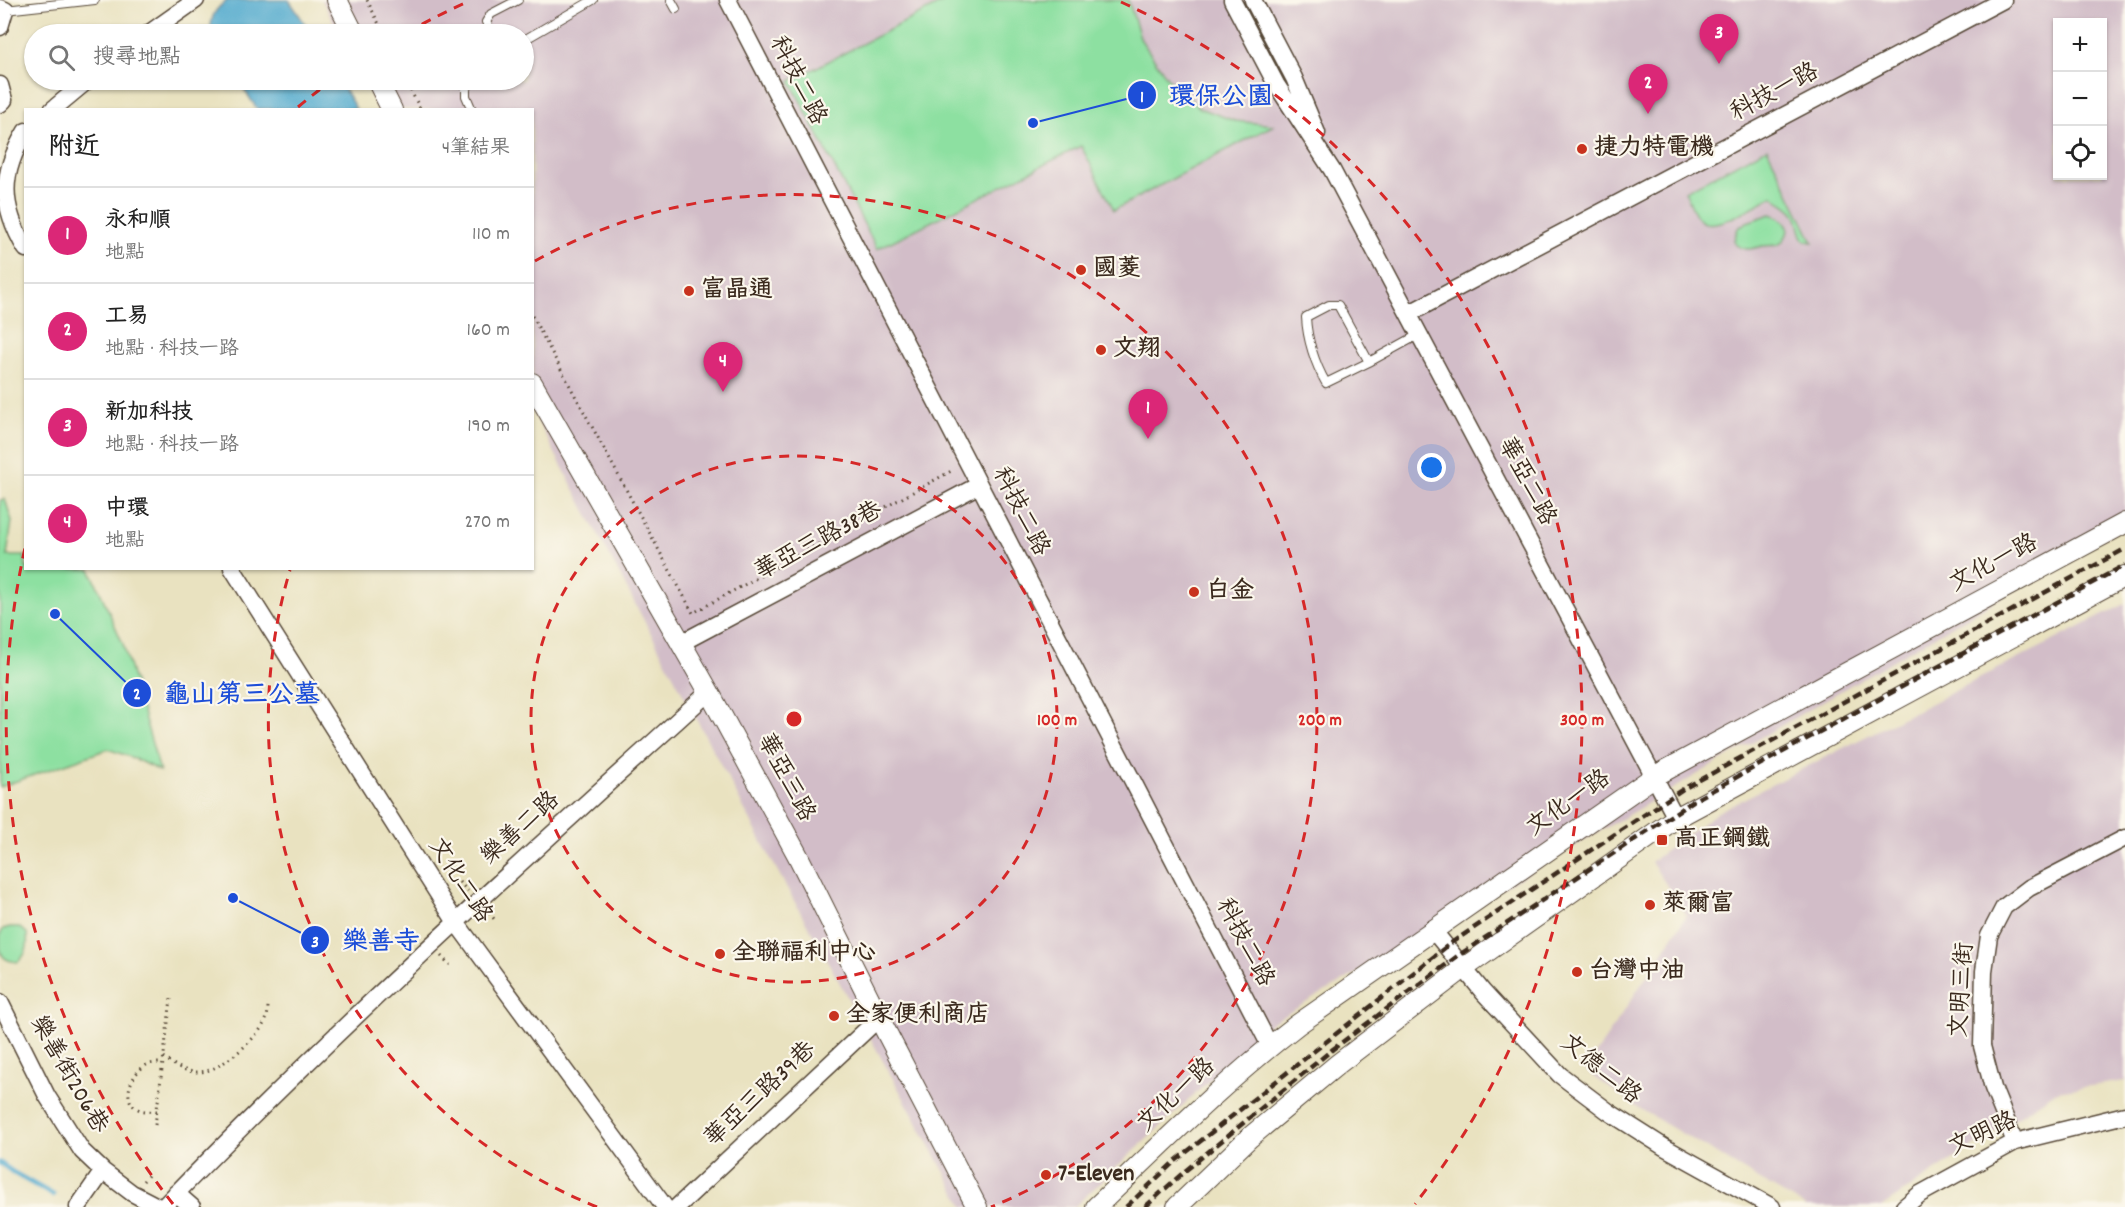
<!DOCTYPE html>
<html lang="zh-TW">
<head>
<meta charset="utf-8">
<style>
  body { margin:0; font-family:Dekko,"LXGW WenKai TC",sans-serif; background:#f2f2f2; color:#222 }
  .controls { position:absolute; right:18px; top:18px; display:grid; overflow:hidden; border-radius:0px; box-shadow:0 2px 4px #0004 }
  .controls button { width:54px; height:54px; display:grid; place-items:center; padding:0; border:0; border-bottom:2px solid #e0e0e0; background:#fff; color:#222; font:30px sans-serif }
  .you { position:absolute; left:1432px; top:468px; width:21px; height:21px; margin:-15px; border:4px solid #fff; border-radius:50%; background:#1a73e8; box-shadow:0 0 0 9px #1a73e833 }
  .badge { display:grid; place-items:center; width:39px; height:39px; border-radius:50%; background:#db2777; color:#fff; font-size:20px; font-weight:700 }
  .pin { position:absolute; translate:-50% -50px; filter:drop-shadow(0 2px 3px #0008) }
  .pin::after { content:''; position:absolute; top:32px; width:21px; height:18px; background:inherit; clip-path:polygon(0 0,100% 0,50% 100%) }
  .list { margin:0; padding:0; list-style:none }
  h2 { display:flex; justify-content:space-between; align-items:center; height:78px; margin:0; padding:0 24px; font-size:26px }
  h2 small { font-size:20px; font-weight:400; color:#767676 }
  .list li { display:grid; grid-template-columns:39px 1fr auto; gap:18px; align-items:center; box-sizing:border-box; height:96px; padding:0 24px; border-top:2px solid #e0e0e0 }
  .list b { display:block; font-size:22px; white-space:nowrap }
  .list p { margin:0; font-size:20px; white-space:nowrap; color:#767676 }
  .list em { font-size:20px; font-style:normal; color:#767676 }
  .icon { flex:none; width:33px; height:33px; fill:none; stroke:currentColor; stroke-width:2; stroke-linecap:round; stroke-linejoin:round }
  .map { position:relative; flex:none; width:2125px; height:1207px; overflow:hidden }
  .search { position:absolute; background:#fff; box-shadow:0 2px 4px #0004; left:24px; top:24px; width:510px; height:66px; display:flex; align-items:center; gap:15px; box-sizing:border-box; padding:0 21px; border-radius:33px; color:#767676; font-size:22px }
  .panel { position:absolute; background:#fff; box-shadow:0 2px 4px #0004; left:24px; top:108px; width:510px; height:462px; border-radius:0px }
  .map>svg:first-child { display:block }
  .industrial { fill:#d2bdc8; fill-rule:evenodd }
  .green { fill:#8de0a1; stroke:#648560; stroke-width:1.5 }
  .water { fill:#50a9cd; stroke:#466a76; stroke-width:1.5 }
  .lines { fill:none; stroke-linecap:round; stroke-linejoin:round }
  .stream { stroke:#50a9cd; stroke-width:5 }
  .service-casing { stroke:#554636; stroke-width:10 }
  .minor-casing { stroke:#554636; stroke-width:19 }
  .tertiary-casing { stroke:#554636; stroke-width:22 }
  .path { stroke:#554636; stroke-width:3; stroke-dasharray:1.5 4.5; stroke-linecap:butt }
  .service { stroke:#fff; stroke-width:8 }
  .minor { stroke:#fff; stroke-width:16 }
  .tertiary { stroke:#fff; stroke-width:20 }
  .rail { stroke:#3b2a1e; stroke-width:4.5; stroke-dasharray:9 4.5; stroke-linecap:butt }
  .ring { fill:none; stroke:#d62828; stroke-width:3; stroke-dasharray:10 8 }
  .poi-dot { fill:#c8321e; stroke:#fbf7ec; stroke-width:2 }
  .labels { text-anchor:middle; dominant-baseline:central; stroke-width:4.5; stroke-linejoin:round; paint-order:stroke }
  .street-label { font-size:24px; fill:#3b2a1e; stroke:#fbf7ec }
  .poi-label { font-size:24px; font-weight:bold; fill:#3b2a1e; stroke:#fbf7ec; text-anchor:start }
  .centre { fill:#d62828; stroke:#fbf7ec; stroke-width:3 }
  .ring-label { font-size:18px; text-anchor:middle; font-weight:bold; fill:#d62828; stroke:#fbf7ec; stroke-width:4.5; stroke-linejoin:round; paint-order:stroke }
  .leader { fill:none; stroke:#1d4ed8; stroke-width:2 }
  .callout-dot { fill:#1d4ed8; stroke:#fbf7ec; stroke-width:2 }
  .mark-label { font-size:18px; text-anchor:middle; font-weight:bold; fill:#fff }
  .callout-label { font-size:26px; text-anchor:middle; font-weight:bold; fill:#1d4ed8; stroke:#fbf7ec; stroke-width:4.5; stroke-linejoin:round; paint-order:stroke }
</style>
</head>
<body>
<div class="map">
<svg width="2125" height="1207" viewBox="0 0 2125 1207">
  <rect width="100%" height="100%" fill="#fbf7ec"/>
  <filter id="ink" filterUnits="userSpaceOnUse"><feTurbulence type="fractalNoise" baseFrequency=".0167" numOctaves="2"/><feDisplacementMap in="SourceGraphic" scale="12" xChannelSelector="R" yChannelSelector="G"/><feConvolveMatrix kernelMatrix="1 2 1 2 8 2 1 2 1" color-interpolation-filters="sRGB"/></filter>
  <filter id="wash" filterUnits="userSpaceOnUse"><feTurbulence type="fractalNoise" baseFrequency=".008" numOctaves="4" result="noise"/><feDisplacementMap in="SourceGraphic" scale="24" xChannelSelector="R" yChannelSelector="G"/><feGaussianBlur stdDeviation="1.35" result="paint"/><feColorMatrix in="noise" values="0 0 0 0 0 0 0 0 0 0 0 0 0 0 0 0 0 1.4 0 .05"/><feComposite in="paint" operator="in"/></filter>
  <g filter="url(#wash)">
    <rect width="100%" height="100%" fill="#e9e2c0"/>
    <path class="industrial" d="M322 0H2125V525L1271 1023 1074 1207H964L772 861 533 412 532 110 378 109 363 80H524V34H340ZM2058 22H2102V176H2058Z
      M2125 604V1081L2057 1091 1881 1207H1806L1632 1104 1585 1070 1687 915 1651 862 1718 812Z"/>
    <path class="green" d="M947 0H1128L1141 40 1168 79 1200 108 1235 121 1274 125 1114 210 1081 146 877 249 790 81Z
      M1767 148 1813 242 1805 241C1799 233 1800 223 1795 214 1789 205 1780 203 1773 196 1758 203 1714 234 1700 220 1693 213 1689 200 1685 191Z
      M1771 214C1783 218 1793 226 1785 238 1782 242 1782 243 1778 245 1773 246 1768 245 1763 246 1752 248 1746 252 1736 245L1734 240 1738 228 1747 222Z
      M5 499 12 521 7 556H25L26 568 90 569 123 644 160 771 133 758 108 749 0 787V500Z
      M10 927H18L27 933C28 945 28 953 18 962 5 961 0 957 0 944 0 937 0 934 3 929Z"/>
    <path class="water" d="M228 0H289L312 34H211C210 18 214 9 228 0Z
      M238 80H339L356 109H257Z"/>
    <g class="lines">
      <path class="stream" d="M0 1163 14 1173 53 1195"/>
    </g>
  </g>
  <g filter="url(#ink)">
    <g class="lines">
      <g class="service-casing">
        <path id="service" d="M671 0 676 9
          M5 10 95 0
          M493 34 486 22 491 14 518 0
          M524 40 593 0
          M472 110 466 96V88L474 80
          M1369 362 1338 305H1329L1306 317C1307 339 1315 364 1326 383L1369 362 1420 334"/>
      </g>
      <g class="minor-casing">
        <path id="minor" d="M728 0 1270 1046
          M1232 0 1276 84 1332 170 1676 818
          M1253 0 1294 78 1317 133
          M0 8 5 10 0 27
          M148 34 196 0
          M0 85 4 100 0 104
          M52 110 88 80
          M26 131C0 174 0 205 26 249
          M1410 313 2003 0
          M232 568 455 921 665 1207
          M681 643 979 485
          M1432 929 1483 992 1560 1075 1609 1112 1664 1147 1772 1207
          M0 1002 47 1096 82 1151 103 1171 132 1193 159 1207
          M2015 1142 1993 1088 1982 1046 1984 971 1989 936 2004 907 2029 888 2125 838
          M176 1193 192 1207
          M78 1207 103 1171
          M163 1207C337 1027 523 860 709 692
          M677 1207 879 1018
          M1904 1207 1920 1194 2015 1142 2125 1115"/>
      </g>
      <g class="tertiary-casing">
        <path id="tertiary" d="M337 0 354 34
          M377 80 392 110
          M532 383 709 692 798 856 879 1018 977 1207
          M1096 1207C1161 1145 1226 1080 1297 1025L1655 776 2125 523
          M1177 1207 1249 1138 1338 1064 1464 968 1676 818 2125 576"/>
      </g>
      <path class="path" d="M367 0 384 34
        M405 80 421 110
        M532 316 693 613 953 470
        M459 882 468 891
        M489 913 496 921
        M441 956 450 965
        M164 1057C175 1067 190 1075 206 1071 224 1067 262 1035 267 1017 268 1013 268 1007 268 1003
        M157 1111C151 1111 144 1112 138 1109 119 1100 133 1069 149 1064 153 1063 159 1063 163 1063
        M155 1125 171 999
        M143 1181 151 1172"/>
      <use href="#service" class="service"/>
      <use href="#minor" class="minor"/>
      <use href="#tertiary" class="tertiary"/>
      <path class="rail" d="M1126 1207 1174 1162 1451 943 1683 789 2125 549
        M1145 1207 1185 1171 1333 1049 1459 955 1693 801 2125 565"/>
    </g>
  </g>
  <g class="ring">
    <circle cx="794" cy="719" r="263"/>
    <path d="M597 1207A526 526 0 0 1 290 570M535 261A526 526 0 1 1 991 1207"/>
    <path d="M173 1204A788 788 0 0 1 25 548M298 107A788 788 0 0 1 331 81M406 33A788 788 0 0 1 467 2M1121 2A788 788 0 0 1 1415 1204"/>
  </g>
  <g class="poi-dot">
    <circle cx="1582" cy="149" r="6"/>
    <circle cx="1081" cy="270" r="6"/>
    <circle cx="689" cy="291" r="6"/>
    <circle cx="1101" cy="350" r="6"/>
    <circle cx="1194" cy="592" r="6"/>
    <rect x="1656" y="834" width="12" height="12" rx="3"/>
    <circle cx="1650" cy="905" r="6"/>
    <circle cx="720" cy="954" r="6"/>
    <circle cx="1577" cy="972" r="6"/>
    <circle cx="834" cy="1016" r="6"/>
    <circle cx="1046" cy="1175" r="6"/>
  </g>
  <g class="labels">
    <g class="street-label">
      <text transform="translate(797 81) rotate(63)">科技二路</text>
      <text transform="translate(1775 93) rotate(-28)">科技一路</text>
      <text transform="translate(1526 482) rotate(62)">華亞二路</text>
      <text transform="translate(1020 512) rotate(63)">科技二路</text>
      <text transform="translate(819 542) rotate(-28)">華亞三路38巷</text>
      <text transform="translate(1994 564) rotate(-28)">文化一路</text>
      <text transform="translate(785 778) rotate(62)">華亞三路</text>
      <text transform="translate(1569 804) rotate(-35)">文化一路</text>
      <text transform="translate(521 829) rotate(-42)">樂善二路</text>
      <text transform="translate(459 881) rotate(57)">文化二路</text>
      <text transform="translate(1244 943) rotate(62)">科技二路</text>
      <text transform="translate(1963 990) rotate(-86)">文明三街</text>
      <text transform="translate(1600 1070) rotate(39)">文德二路</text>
      <text transform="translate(68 1075) rotate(60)">樂善街206巷</text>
      <text transform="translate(761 1095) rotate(-43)">華亞三路39巷</text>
      <text transform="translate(1177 1096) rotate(-43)">文化一路</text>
      <text transform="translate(1983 1135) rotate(-25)">文明路</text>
    </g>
    <g class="poi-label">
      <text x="1594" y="149">捷力特電機</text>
      <text x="1093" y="270">國菱</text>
      <text x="701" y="291">富晶通</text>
      <text x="1113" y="350">文翔</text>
      <text x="1206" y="592">白金</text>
      <text x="1674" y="840">高正鋼鐵</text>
      <text x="1662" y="905">萊爾富</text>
      <text x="732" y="954">全聯福利中心</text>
      <text x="1589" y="972">台灣中油</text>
      <text x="846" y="1016">全家便利商店</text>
      <text x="1058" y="1175">7-Eleven</text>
    </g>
  </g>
  <circle cx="794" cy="719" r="9" class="centre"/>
  <g class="ring-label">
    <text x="1057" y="725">100 m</text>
    <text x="1320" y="725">200 m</text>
    <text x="1582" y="725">300 m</text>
  </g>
  <path class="leader" d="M1033 123L1142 95M55 614L137 693M233 898L315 940"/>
  <g class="callout-dot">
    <circle cx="1033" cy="123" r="6"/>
    <circle cx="55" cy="614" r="6"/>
    <circle cx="233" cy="898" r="6"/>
    <circle cx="1142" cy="95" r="15"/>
    <circle cx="137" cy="693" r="15"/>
    <circle cx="315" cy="940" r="15"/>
  </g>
  <g class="mark-label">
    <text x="1142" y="102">1</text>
    <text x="137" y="699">2</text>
    <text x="315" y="947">3</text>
  </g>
  <g class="callout-label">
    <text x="1221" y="104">環保公園</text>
    <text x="242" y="702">龜山第三公墓</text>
    <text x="381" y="949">樂善寺</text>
  </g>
</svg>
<div class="controls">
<button>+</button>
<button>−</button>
<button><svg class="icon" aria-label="locate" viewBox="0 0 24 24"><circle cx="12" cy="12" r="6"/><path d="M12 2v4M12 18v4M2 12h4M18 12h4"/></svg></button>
</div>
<div class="you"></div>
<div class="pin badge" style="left:1148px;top:439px">1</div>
<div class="pin badge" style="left:1648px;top:114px">2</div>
<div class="pin badge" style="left:1719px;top:64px">3</div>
<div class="pin badge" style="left:723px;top:392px">4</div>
<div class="search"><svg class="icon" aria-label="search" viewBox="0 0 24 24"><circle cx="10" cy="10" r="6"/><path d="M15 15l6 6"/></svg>搜尋地點</div>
<section class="panel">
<h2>附近<small>4筆結果</small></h2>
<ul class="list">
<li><span class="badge">1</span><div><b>永和順</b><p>地點</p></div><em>110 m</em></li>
<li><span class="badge">2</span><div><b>工易</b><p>地點 · 科技一路</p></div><em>160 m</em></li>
<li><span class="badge">3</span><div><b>新加科技</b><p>地點 · 科技一路</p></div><em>190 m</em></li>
<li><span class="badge">4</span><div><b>中環</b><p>地點</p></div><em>270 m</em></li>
</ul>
</section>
</div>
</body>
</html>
